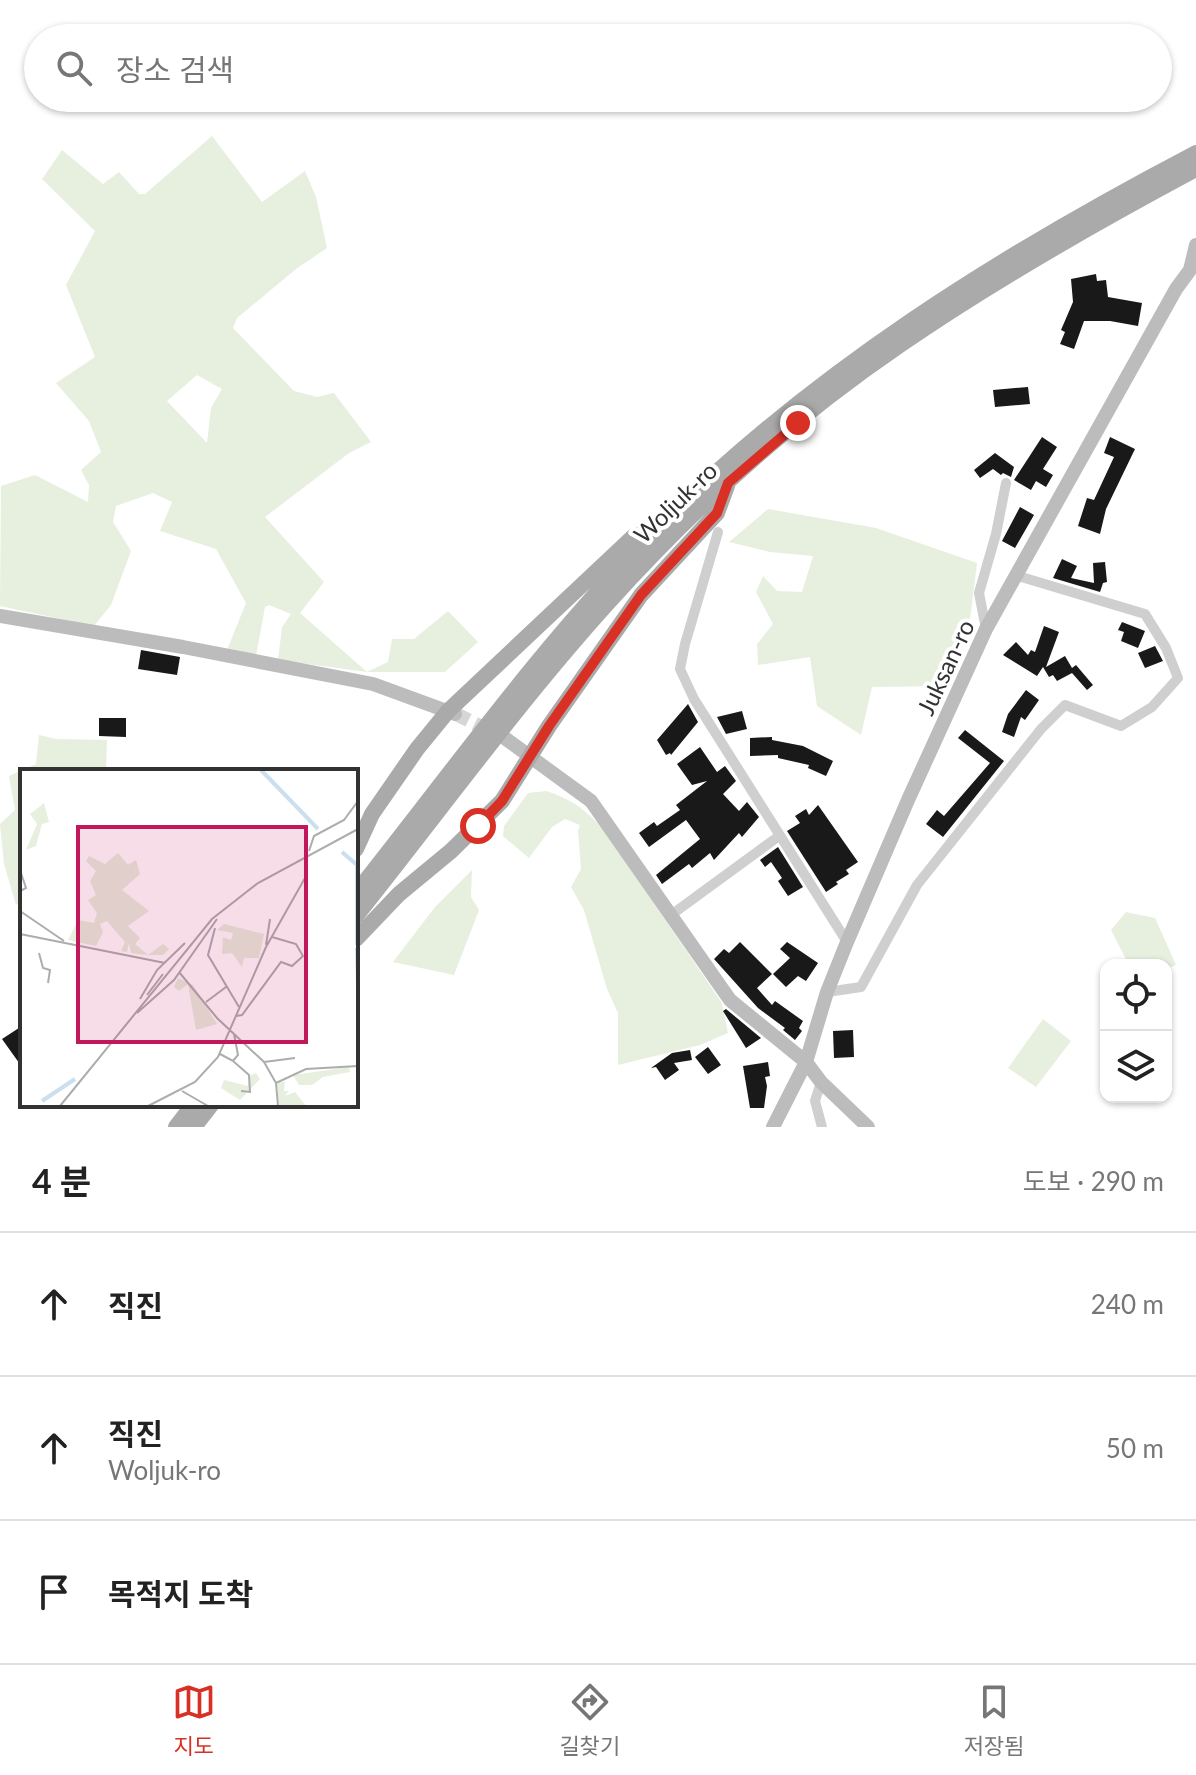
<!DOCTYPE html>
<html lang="ko">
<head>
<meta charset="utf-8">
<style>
  body { margin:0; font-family:Lato,"Noto Sans KR",sans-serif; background:#f2f2f2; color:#222 }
  .controls { position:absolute; right:24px; bottom:24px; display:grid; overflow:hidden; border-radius:16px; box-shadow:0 2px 6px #0004 }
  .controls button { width:72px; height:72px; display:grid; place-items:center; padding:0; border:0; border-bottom:2px solid #e0e0e0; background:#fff; color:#222; font:40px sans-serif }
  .stop { position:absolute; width:24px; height:24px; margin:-18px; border:6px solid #d93025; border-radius:50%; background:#fff }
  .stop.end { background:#d93025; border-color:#fff; box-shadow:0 2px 8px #0008 }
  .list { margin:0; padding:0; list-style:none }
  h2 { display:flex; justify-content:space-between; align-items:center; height:104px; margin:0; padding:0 32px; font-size:34px }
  h2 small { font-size:26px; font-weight:400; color:#767676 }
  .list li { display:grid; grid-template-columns:52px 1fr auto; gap:24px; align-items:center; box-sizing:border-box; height:144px; padding:0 32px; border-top:2px solid #e0e0e0 }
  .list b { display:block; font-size:30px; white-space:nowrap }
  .list p { margin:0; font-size:26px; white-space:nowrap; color:#767676 }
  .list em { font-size:26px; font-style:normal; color:#767676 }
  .icon { flex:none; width:44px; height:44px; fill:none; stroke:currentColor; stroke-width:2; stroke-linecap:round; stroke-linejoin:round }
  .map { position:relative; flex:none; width:1196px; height:1127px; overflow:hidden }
  .search { position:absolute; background:#fff; box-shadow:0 2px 6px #0004; left:24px; right:24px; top:24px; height:88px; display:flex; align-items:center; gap:20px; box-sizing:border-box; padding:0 28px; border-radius:44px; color:#767676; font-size:30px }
  .sheet { height:536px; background:#fff }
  nav { display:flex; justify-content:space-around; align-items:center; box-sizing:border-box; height:112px; border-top:2px solid #e0e0e0; background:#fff; font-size:22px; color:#767676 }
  nav a { display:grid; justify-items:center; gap:4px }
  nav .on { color:#d93025 }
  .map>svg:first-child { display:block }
  .green { fill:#e7efdf; fill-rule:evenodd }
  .building { fill:#191919 }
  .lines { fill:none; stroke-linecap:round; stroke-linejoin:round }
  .secondary-tunnel { stroke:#d6d6d6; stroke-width:14; stroke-dasharray:14 7; stroke-linecap:butt }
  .street { stroke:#cfcfcf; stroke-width:10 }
  .secondary { stroke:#bcbcbc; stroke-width:14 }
  .primary { stroke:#aaa; stroke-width:16 }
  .route { stroke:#d93025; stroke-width:10 }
  .labels { text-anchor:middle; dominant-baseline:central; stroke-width:8; stroke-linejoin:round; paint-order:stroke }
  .street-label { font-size:24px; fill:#323232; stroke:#fff }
  .inset-river { fill:none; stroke:#cbdfef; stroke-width:4 }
  .inset-road { fill:none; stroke:#adadad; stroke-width:2 }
  .view { fill:#c2185b; fill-opacity:0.15; stroke:#c2185b; stroke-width:4 }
  .inset-edge { fill:none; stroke:#323232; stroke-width:4 }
</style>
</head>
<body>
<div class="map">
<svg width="1196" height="1127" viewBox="0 0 1196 1127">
  <rect width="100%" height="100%" fill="#fff"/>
  <path class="green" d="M212 136 262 202 305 171 316 197 327 248 296 269 237 318 233 328 294 391 317 397 334 393 371 442 349 453 265 517 324 582 300 613 367 672 388 662 392 639H414L448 611 478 642 445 672H367L278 660 282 627 291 614 269 605 265 607 256 656 227 650 246 603 216 549 160 531 172 502 153 493 116 506 113 522 131 551 111 605 94 626 0 606 1 486 35 475 88 502 89 485 81 470 101 452 89 421 56 383 95 357 66 285 95 231 42 179 62 150 103 184 119 172 139 194H145ZM197 375 222 389 211 408 207 443 167 401Z
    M768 509 876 528 977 563 969 628 948 686 872 687 861 735 817 706 810 657 758 665 757 644 773 624 756 592 763 576 777 591 802 592 813 556 770 552 729 542Z
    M39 735 56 739 107 740 106 771H22V822L19 824 22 899 16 905 4 864 0 824 15 810 9 776 36 764Z
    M546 791C571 799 585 809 603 829L722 1003 728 1033 700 1045 618 1065V1013L607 989 584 910 571 887 581 869 578 831 580 825 565 819 552 827 529 858 503 836 504 826 528 793Z
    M472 870 471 897 479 910 454 975 393 962 435 907Z
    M1126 912 1155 918 1176 965 1166 969V965H1129L1111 930Z
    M1043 1019 1071 1041 1036 1087 1008 1068Z"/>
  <path class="building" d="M1096 274 1097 281 1106 280 1108 297 1142 303 1138 326 1110 321H1084L1074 349 1060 344 1065 332 1061 330 1073 302 1071 279Z
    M1028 387 1030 404 995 407 993 390Z
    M1042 437 1057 447 1043 469 1053 475 1046 487 1036 481 1031 490 1014 480Z
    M1110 437 1135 449 1106 509 1100 534 1078 526 1087 498 1094 500 1114 457 1104 453Z
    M995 453 1014 467 1011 477 1003 473 1001 475 993 469 980 478 974 470Z
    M1020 507 1034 515 1015 548 1002 541Z
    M1062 559 1077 566 1071 578 1094 583 1093 563 1105 562 1107 582 1103 583 1100 592 1053 578Z
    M1122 622 1145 631 1138 648 1121 641 1124 632 1118 630Z
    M1044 626 1059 632 1046 667 1065 656 1072 668 1076 665 1093 685 1087 690 1072 673 1057 681 1053 675 1049 677 1043 667 1037 676 1003 655 1016 642 1028 655 1031 650 1035 652Z
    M1155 646 1163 661 1145 668 1138 653Z
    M141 650 180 657 177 675 138 669Z
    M1026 690 1039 700 1025 720 1021 717 1014 737 1002 732 1008 714Z
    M688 704 698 722 671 755 670 753 666 755 657 740Z
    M742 711 747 729 726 734 717 717Z
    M99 718H126V737L99 736Z
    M965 730 1004 761 943 837 926 824 937 810 944 816 990 763 958 738Z
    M772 737V740L803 746 833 761 826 776 808 768 809 765 778 758V755L750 756V738Z
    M700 747 717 772 725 766 736 781 723 794 739 811 747 802 759 817 742 837 739 833 714 860 710 853 692 868 689 864 662 884 656 875 700 839 686 820 649 847 639 833 654 822 657 826 680 810 676 805 707 781 692 785 677 764Z
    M818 805 858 862 846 870 849 874 836 882 838 884 826 892 787 831 800 823 795 816 806 809 809 815Z
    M778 847 803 887 788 896 778 881 782 878 771 862 765 867 760 860Z
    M740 942 772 974 757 988 772 1005 775 1001 803 1021 799 1028 802 1031 795 1040 783 1030 785 1028 758 1008 714 959 724 949 729 953Z
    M787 942 818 963 806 981 798 976 786 987 773 974 790 958 780 949Z
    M726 1009 761 1038 746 1048 723 1011Z
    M22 1026V1067L2 1039Z
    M853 1030 854 1057 834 1058 833 1031Z
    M708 1047 721 1065 708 1074 695 1057Z
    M690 1050 692 1060 674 1063 679 1070 665 1080 656 1067 651 1068 672 1053Z
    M768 1062 770 1076 765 1077 767 1086 764 1108H750L743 1066Z"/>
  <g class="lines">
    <path class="secondary-tunnel" d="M456 714 492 732"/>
    <path class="street" d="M718 532 685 644 680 669 694 699 847 942
      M986 629 979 593 996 534 1006 483
      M671 915 779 836
      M827 992 861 987 917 885 1041 729 1065 705 1121 726 1152 707 1178 678 1166 648 1145 614 1018 576
      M821 1082 815 1101 822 1127"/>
    <path class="secondary" d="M0 616 183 647 373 684 455 714
      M506 739 591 801 730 1000 806 1062 821 1082 868 1127
      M773 1127 806 1062 827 992 847 942 908 800 986 629 1176 289 1190 270 1196 245"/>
    <path class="primary" d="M356 849 372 814 417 749 448 711 634 536 653 531
      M356 893C454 770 545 641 657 529 813 372 1001 255 1196 153
      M356 916C439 812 517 704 606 605 692 509 793 418 900 345 994 280 1095 223 1196 169
      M356 939 399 894 451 851 502 801 549 726 641 595 717 513 727 486
      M176 1127 193 1105
      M194 1127 211 1105"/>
  </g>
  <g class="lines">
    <path class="route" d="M478 826 502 801 549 726 641 595 717 513 728 483 798 423"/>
  </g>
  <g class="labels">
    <g class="street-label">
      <text transform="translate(675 502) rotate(-44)">Woljuk-ro</text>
      <text transform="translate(945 667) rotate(-65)">Juksan-ro</text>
    </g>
  </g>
  <g transform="translate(20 769)">
    <rect width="338" height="338" fill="#fff"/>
    <path d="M24 34 29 53 22 55 16 77 6 81 17 55 10 45ZM98 84 108 96 116 91 120 105 102 121 129 142 108 157 120 169 115 175 128 186 143 175 149 180 143 186H128L111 184 109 174 107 183 101 182 105 173 87 152 80 155 83 163 76 177 48 171 58 151 74 154 77 144 68 131 76 126 70 112 76 102 66 92 69 87 85 95ZM204 155 244 165 239 189H224L222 198 212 184 202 185 203 168 211 171 213 164 197 161ZM158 209 173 216 197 255 176 261 168 215 159 222 154 218ZM329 298 330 303 303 308 292 316H279L273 306ZM236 304 240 310 220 331 201 319 204 311 228 317 229 307ZM265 312 264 322H269L265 327 275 323 286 337H259L257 315Z" fill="#e7efdf"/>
    <path class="inset-river" d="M241 1 298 60M322 83 337 96V176M337 179 338 216M22 332 55 310"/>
    <path class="inset-road" d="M289 82 294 67 324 51 338 32M0 101 6 119 0 122V139M0 142 44 172M195 159 188 186 219 238M0 165 145 194M246 176 250 150M19 184 23 199 30 201 28 214M159 203 197 249 244 293 256 314 258 337M127 226 143 205M120 230 137 201 165 174M186 233 206 218M117 244 154 211 197 150M216 247 222 246 261 193 272 197 283 187 276 175 252 168M200 285 213 292 218 286 214 265M213 292 229 306 230 323 221 322M244 293 275 289M256 314 286 300 338 297M162 322 188 337M40 337 192 150 238 114 338 60M128 337 175 313 198 288 246 178 285 109 287 90"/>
    <path class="view" d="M58 58H286V273H58Z"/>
    <rect width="338" height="338" class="inset-edge"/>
  </g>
</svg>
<div class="controls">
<button><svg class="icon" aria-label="locate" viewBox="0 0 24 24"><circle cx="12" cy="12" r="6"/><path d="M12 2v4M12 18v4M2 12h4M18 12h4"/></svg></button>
<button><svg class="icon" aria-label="layers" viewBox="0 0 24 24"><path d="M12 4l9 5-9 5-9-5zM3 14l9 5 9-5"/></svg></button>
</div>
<div class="stop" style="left:478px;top:826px"></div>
<div class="stop end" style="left:798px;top:423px"></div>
<div class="search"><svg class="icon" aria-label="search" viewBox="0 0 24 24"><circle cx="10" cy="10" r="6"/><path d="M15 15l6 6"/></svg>장소 검색</div>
</div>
<section class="sheet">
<h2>4 분<small>도보 · 290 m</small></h2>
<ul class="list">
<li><svg class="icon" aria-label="ahead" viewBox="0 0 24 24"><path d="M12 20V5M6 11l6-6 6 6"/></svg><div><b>직진</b></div><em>240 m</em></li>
<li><svg class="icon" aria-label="ahead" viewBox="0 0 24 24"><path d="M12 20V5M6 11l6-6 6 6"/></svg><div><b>직진</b><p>Woljuk-ro</p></div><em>50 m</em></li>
<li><svg class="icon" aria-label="arrive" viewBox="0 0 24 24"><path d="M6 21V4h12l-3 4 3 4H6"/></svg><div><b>목적지 도착</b></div></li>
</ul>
</section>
<nav>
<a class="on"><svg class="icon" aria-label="map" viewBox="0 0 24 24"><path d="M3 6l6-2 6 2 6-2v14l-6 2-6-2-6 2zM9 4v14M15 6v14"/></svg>지도</a>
<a><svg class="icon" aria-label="directions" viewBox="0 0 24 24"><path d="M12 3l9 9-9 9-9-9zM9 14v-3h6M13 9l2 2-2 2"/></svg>길찾기</a>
<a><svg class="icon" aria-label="saved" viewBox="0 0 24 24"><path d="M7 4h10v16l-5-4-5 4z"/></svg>저장됨</a>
</nav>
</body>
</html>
